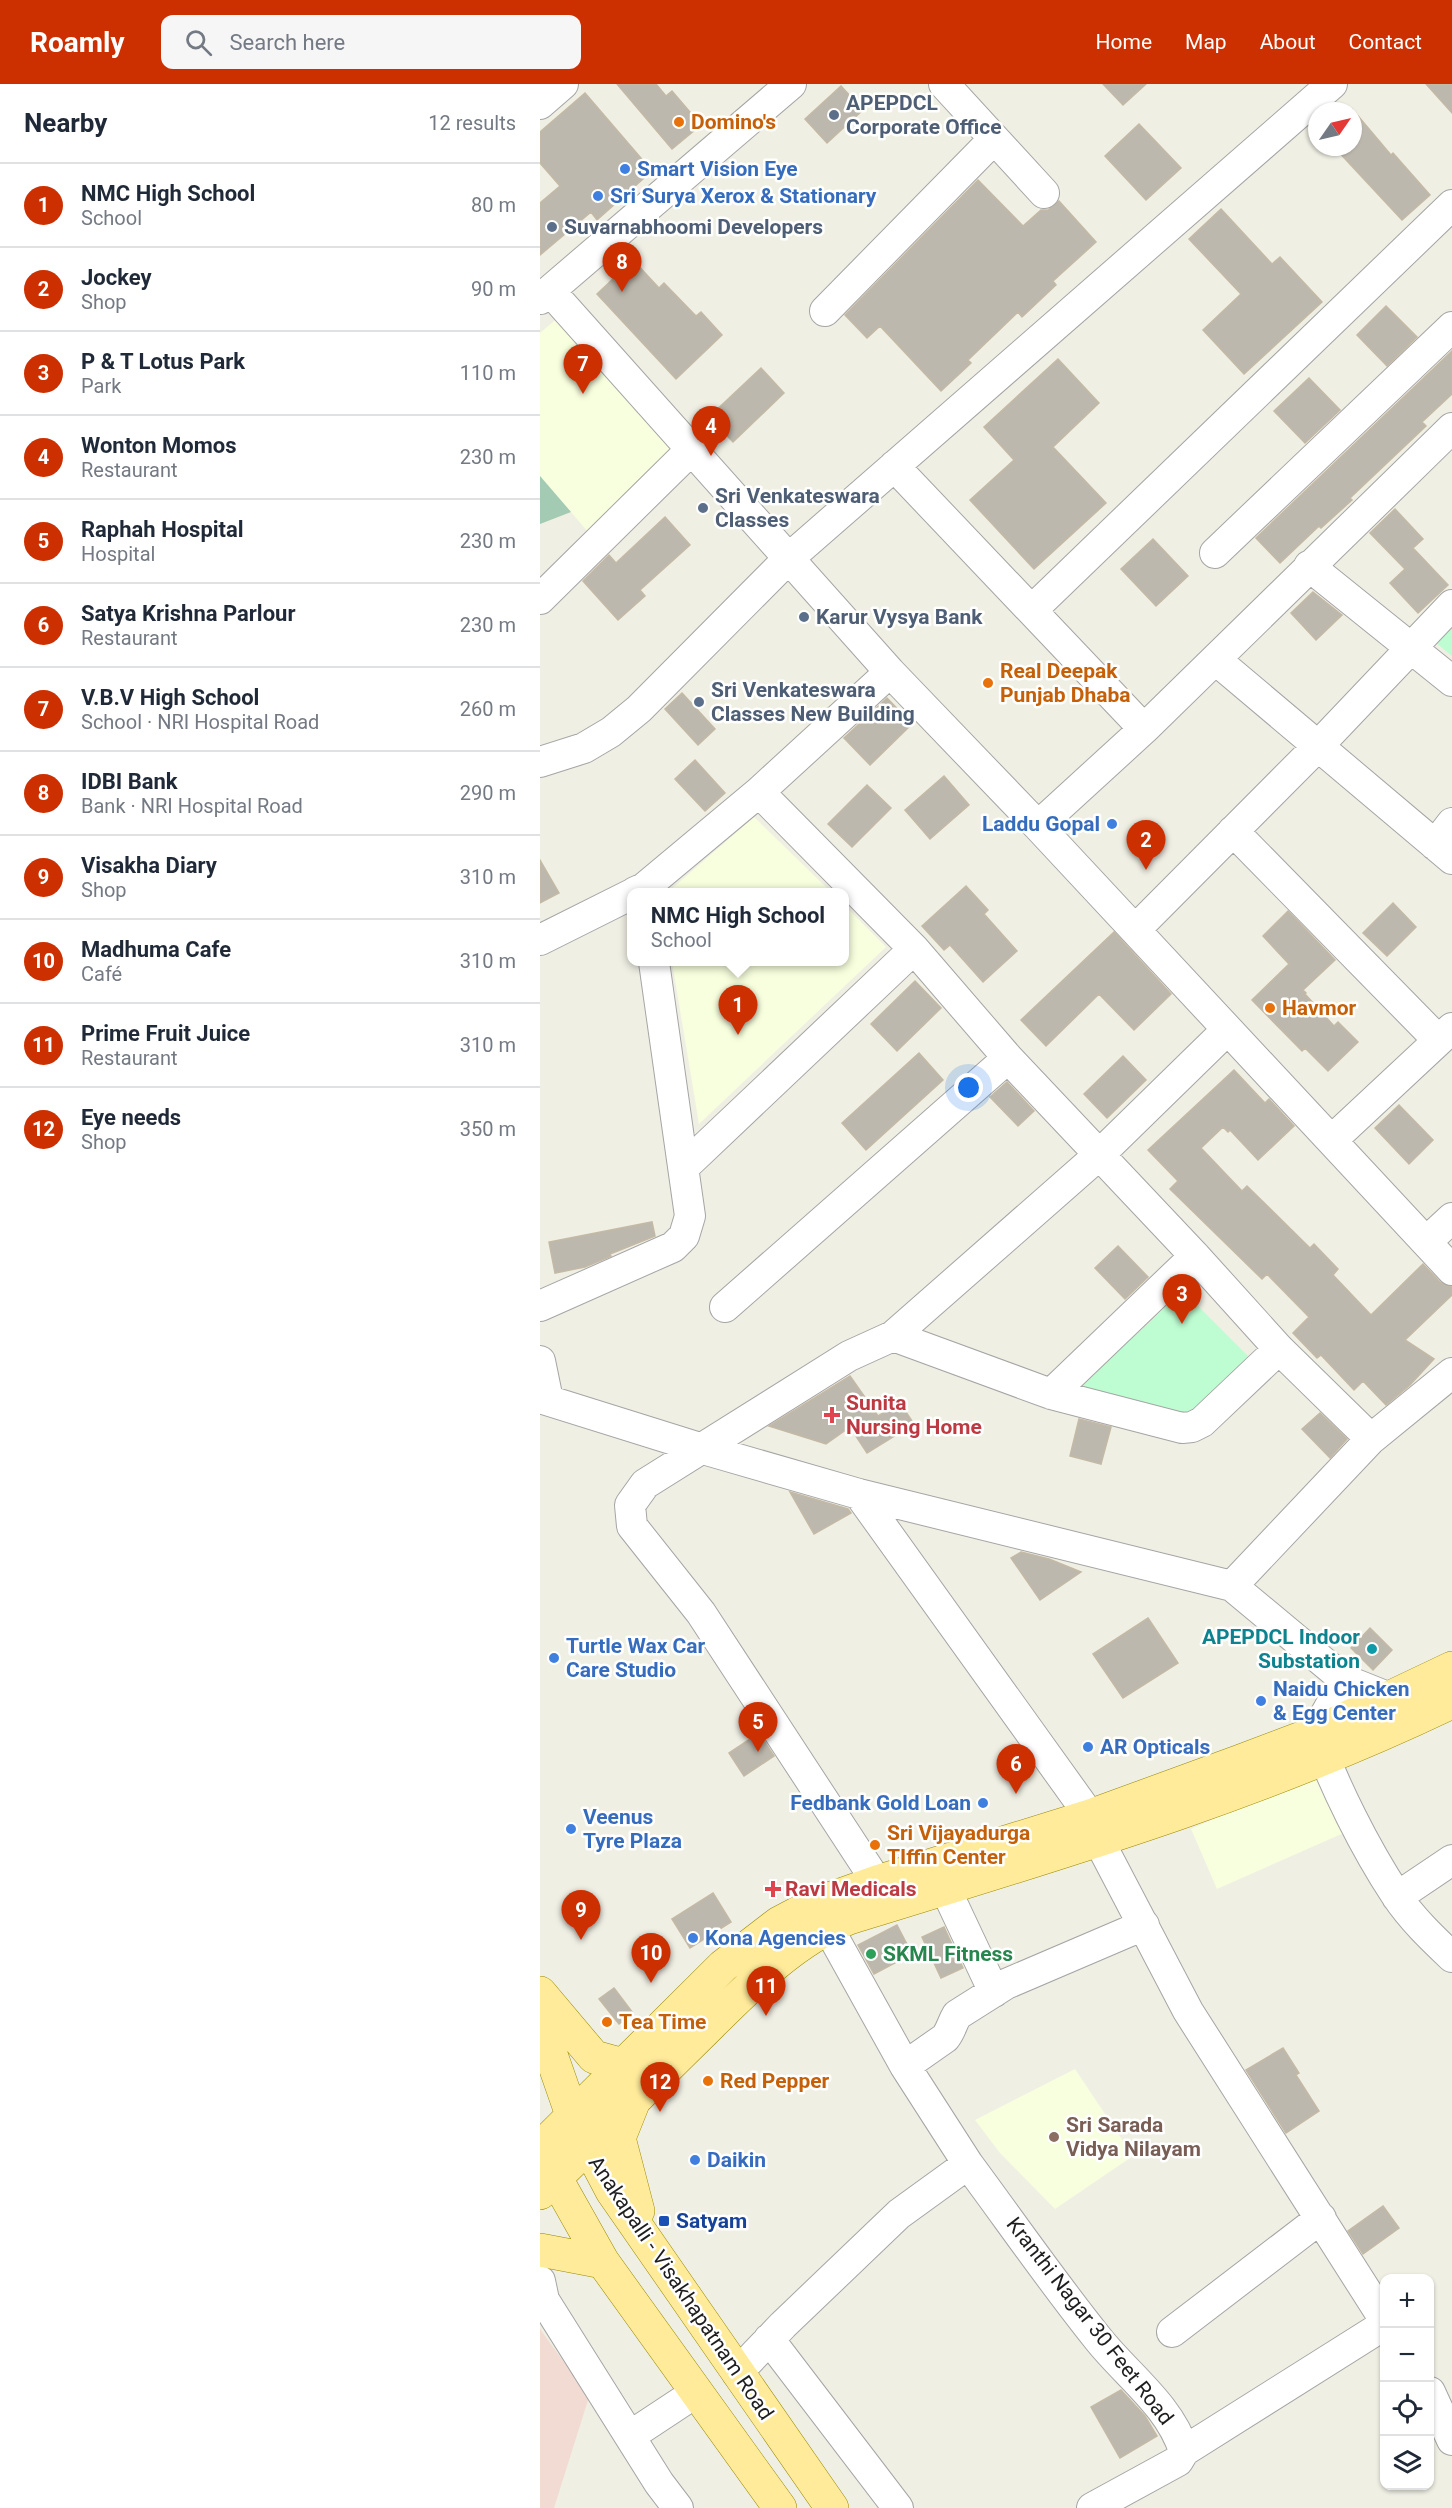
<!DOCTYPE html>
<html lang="en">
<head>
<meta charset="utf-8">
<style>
  body { margin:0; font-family:Roboto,sans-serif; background:#f6f6f7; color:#1f2937 }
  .controls { position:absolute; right:18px; bottom:18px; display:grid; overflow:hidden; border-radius:12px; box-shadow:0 2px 4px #0004 }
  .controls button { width:54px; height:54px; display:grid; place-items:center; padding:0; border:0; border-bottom:2px solid #e0e1e3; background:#fff; color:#1f2937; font:30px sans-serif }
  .compass { position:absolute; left:768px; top:18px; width:54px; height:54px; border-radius:50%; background:#fff; box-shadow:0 2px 4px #0004; rotate:56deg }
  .you { position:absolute; left:429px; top:1004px; width:21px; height:21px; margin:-15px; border:4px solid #fff; border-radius:50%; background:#1a73e8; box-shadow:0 0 0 9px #1a73e833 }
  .badge { display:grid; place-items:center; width:39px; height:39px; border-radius:50%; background:#cd3000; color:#fff; font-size:20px; font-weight:700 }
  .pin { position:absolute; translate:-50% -50px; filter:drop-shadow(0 2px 3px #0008) }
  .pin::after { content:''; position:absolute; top:32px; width:21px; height:18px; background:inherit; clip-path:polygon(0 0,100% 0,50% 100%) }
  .popup { position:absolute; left:87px; top:804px; width:222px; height:78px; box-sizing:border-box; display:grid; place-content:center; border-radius:12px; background:#fff; filter:drop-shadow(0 2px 4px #0005); font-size:20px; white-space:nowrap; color:#747a83 }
  .popup b { font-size:22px; color:#1f2937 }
  .popup::after { content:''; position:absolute; left:50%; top:100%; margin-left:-12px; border:12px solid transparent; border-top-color:#fff }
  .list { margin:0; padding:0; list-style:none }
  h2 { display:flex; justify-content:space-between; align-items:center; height:78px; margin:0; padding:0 24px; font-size:26px }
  h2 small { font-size:20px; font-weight:400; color:#747a83 }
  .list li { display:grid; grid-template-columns:39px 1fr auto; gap:18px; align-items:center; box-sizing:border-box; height:84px; padding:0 24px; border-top:2px solid #e0e1e3 }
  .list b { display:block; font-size:22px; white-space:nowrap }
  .list p { margin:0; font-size:20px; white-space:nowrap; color:#747a83 }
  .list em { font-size:20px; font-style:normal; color:#747a83 }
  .icon { flex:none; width:33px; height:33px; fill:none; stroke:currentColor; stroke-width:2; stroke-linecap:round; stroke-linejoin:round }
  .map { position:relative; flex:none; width:912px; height:2424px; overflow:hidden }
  header { display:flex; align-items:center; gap:36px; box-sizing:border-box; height:84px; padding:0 30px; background:#cd3000; color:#fff }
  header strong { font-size:28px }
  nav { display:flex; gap:33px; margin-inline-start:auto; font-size:21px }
  .search { width:420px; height:54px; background:#f6f6f7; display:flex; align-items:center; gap:15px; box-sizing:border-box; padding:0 21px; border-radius:12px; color:#747a83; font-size:22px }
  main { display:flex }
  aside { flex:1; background:#fff }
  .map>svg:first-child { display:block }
  .commercial { fill:#f2dbd2 }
  .education { fill:#f7ffde }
  .cemetery { fill:#a3cab2 }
  .park { fill:#befdd2 }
  .building { fill:#bdb8ad; stroke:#c3b9a5; stroke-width:1.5 }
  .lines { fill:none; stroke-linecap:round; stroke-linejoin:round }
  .minor-casing { stroke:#a5a5a5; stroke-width:32 }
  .major-casing { stroke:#998a00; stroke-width:34 }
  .minor { stroke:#fff; stroke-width:30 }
  .major { stroke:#ffeb9a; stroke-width:33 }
  .service-dot { fill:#5c6f8a; stroke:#fff; stroke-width:2 }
  .food-dot { fill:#e8710a; stroke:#fff; stroke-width:2 }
  .shop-dot { fill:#3f7fe0; stroke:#fff; stroke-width:2 }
  .health-dot { fill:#e0444e; stroke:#fff; stroke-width:2 }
  .culture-dot { fill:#0f9aa8; stroke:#fff; stroke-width:2 }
  .leisure-dot { fill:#2e9e5b; stroke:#fff; stroke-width:2 }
  .education-dot { fill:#8d6e63; stroke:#fff; stroke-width:2 }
  .transit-dot { fill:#1a4fb4; stroke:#fff; stroke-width:2 }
  .labels { text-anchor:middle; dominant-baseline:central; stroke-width:5; stroke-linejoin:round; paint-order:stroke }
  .service-label { font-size:21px; font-weight:bold; fill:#4e5e75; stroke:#fff; text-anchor:start }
  .food-label { font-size:21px; font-weight:bold; fill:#c56008; stroke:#fff; text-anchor:start }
  .shop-label { font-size:21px; font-weight:bold; fill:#366cbe; stroke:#fff; text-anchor:start }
  .health-label { font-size:21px; font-weight:bold; fill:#be3a42; stroke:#fff; text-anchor:start }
  .culture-label { font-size:21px; font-weight:bold; fill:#0d838f; stroke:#fff; text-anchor:end }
  .leisure-label { font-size:21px; font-weight:bold; fill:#27864d; stroke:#fff; text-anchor:start }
  .education-label { font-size:21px; font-weight:bold; fill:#785e54; stroke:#fff; text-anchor:start }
  .transit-label { font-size:21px; font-weight:bold; fill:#164399; stroke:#fff; text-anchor:start }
  .street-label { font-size:21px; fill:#1e1e1e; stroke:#fff }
</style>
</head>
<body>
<header>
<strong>Roamly</strong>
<div class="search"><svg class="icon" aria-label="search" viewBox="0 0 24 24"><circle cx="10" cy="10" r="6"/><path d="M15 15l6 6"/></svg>Search here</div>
<nav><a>Home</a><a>Map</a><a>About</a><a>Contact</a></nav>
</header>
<main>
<aside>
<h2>Nearby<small>12 results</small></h2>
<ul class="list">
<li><span class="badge">1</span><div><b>NMC High School</b><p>School</p></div><em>80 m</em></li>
<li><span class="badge">2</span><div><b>Jockey</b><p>Shop</p></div><em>90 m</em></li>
<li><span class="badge">3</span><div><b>P &amp; T Lotus Park</b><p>Park</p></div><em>110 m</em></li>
<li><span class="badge">4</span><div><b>Wonton Momos</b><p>Restaurant</p></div><em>230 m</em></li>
<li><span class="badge">5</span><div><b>Raphah Hospital</b><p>Hospital</p></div><em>230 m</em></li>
<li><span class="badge">6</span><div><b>Satya Krishna Parlour</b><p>Restaurant</p></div><em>230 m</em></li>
<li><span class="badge">7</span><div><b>V.B.V High School</b><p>School · NRI Hospital Road</p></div><em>260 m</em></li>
<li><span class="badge">8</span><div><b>IDBI Bank</b><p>Bank · NRI Hospital Road</p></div><em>290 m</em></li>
<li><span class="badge">9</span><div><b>Visakha Diary</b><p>Shop</p></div><em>310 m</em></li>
<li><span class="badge">10</span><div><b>Madhuma Cafe</b><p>Café</p></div><em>310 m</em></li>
<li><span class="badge">11</span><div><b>Prime Fruit Juice</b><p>Restaurant</p></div><em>310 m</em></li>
<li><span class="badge">12</span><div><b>Eye needs</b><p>Shop</p></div><em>350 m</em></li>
</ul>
</aside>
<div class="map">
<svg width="912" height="2424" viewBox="0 0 912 2424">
  <rect width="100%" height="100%" fill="#f0efe4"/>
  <path class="commercial" d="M0 2245 49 2313 14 2424H0Z"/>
  <path class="education" d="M20 232 139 371 49 449 0 392V249Z
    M214 733 291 808H128Z
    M305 822 346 863 159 1040 132 878H304Z
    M780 1688 806 1748 677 1805 651 1745Z
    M535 1985 593 2072 515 2125 460 2069 435 2036Z"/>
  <path class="cemetery" d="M0 392 31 428 0 440Z"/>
  <path class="park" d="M912 541V572L895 558Z
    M643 1207 710 1274 649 1338 535 1307Z"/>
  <path class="building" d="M77 0H116L126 12 132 7 161 41 132 65Z
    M563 0H606L583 21Z
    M886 0H912V29Z
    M301 2 323 26 287 59 265 35Z
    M45 9 112 87 57 136 51 128 0 171V119L20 102 0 79V48Z
    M813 26 851 71 853 69 890 111 862 136 794 63H813Z
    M599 40 641 84 606 116 565 72Z
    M438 96 483 142 501 126H508L519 117 556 158 513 197 516 201 482 233 478 228 428 276 431 279 401 307 340 242 327 254 305 231Z
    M681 125 732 180 740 173 782 218 704 290 663 246 701 210 649 155Z
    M93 176 119 204 124 199 156 232 161 228 182 251 136 295 57 210Z
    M846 222 877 253 847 282 817 251Z
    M912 267V310L882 338 886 342 810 414 812 416 781 444 779 442 740 479 716 454Z
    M518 275 559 319 513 363 566 419 494 485 430 416 474 376 444 343Z
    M221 284 244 309 193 358 169 333Z
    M769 294 800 326 765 359 734 327Z
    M855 425 883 455 873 464 908 501 878 529 850 499 865 485 830 449Z
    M125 433 150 461 100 506 105 512 78 536 43 497 69 471 76 479Z
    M613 455 648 492 616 522 581 485Z
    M773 508 802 531 776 556 751 529Z
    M142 609 175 645 158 661 125 625Z
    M347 614 372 640 330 681 304 654Z
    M155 676 185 709 165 727 135 695Z
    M404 692 429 721 390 755 365 726Z
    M327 701 351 724 312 763 288 740Z
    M0 776 19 809 0 819Z
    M426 802 448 826 444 830 477 867 443 898 410 861 404 866 382 842Z
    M853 819 876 843 847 872 823 849Z
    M748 827 795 876 763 906 766 909 765 910 794 942 798 938 818 958 788 987 765 964 762 967 712 916 749 880 723 852Z
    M574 848 631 910 594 946 559 910 506 962 481 936Z
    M375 897 401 924 357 967 331 940Z
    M379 969 403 996 326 1066 302 1039Z
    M583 972 606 996 567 1034 544 1010Z
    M694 986 725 1019 729 1015 754 1042 718 1076 690 1046 688 1048 683 1043 661 1064 702 1107 707 1102 770 1164 774 1160 798 1185 793 1191 831 1231 883 1180 900 1198 912 1203V1211L865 1256 894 1275 870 1301 846 1321 823 1297 814 1306 781 1271 777 1274 753 1249 769 1233 727 1190 722 1195 630 1105 638 1097 608 1066Z
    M467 998 494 1027 478 1042 450 1013Z
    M859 1021 893 1056 869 1080 835 1044Z
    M112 1138 115 1152 70 1170 71 1172 45 1183 15 1189 9 1158Z
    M578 1162 608 1193 585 1215 555 1184Z
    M310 1292 338 1332 360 1319 374 1340 327 1369 310 1343 286 1360 229 1342Z
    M780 1329 807 1355 790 1374 762 1345Z
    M539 1335 571 1343 561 1380 530 1372Z
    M250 1408 308 1425 311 1429 274 1450Z
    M481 1468 509 1475 541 1488 500 1516 471 1474Z
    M608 1534 638 1579 583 1614 553 1570Z
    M830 1544 852 1566 833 1586 811 1564Z
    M219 1649 234 1672 204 1692 189 1669Z
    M173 1809 191 1838 150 1864 132 1835Z
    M357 1841 372 1870 334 1890 318 1861Z
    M404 1843 423 1884 401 1894 382 1853Z
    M74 1904 93 1929 79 1940 59 1915Z
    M743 1964 759 1989 756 1991 779 2027 746 2049 706 1986Z
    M843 2122 859 2144 823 2170 808 2147Z
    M581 2306 605 2332 617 2352 580 2374 551 2323Z"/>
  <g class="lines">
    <g class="minor-casing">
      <path id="minor" d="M404 0 504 109
        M0 20 23 0
        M10 207 350 588 498 742 912 1186
        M0 215 251 0
        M285 227 454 55
        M354 382 604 645
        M675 469 912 243
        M769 482 912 597
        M0 515 151 366
        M492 526 912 121
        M676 576 912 775
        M350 588 219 708 374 865 468 974 655 1172 739 1265 831 1355 912 1289
        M0 678 44 664 71 648 99 625 248 475 792 0
        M498 742 604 645 912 344
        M693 747 898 956
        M895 761 912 739
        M95 808 104 804 219 708
        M595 846 778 662 912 521
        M0 856 92 810
        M792 1056 912 944
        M144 1083 374 865
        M886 1158 912 1134
        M0 1222 133 1163 144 1152 150 1132 114 878
        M185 1223 468 974
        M353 1252 511 1310 642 1344 652 1343 662 1338 739 1265
        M0 1277 8 1316
        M511 1310 655 1172
        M0 1314 163 1365 319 1410 692 1502 805 1596 850 1614
        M319 1410 550 1732 559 1757 648 1927 844 2235
        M692 1502 831 1355
        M805 1596 775 1649C794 1702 825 1764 856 1811 871 1834 892 1854 912 1873
        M337 1798 161 1529 92 1442 90 1421 105 1400 309 1272 353 1252 559 1071 687 946
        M405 1804 454 1908
        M857 1813 912 1776
        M365 1982 405 1954C411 1947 412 1939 417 1931L466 1900 604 1841
        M428 2080C471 2138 513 2199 559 2256 588 2292 630 2322 644 2367L638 2377 552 2424
        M0 2197 4 2216 119 2399 138 2424
        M632 2248 781 2134
        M229 2255 358 2424
        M197 2289 243 2241 359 2130 428 2080 365 1982 276 1822
        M890 2308 912 2356
        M90 2352 143 2317
        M644 2367 844 2241"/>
    </g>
    <g class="major-casing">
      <path id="major" d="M0 1909 54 1973 83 1981
        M0 1939 32 2031 72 2107 292 2424
        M93 2019 79 2054 98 2127
        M0 2064 183 1882 239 1839 275 1820 337 1798 550 1732 698 1678 775 1649 912 1584
        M5 2075 63 2178 240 2424
        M0 2109C52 2059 102 2008 153 1958 200 1912 248 1859 309 1834 514 1771 719 1711 912 1618
        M0 2166 63 2178"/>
    </g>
    <use href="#minor" class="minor"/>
    <use href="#major" class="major"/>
  </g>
  <g class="service-dot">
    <circle cx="294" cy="31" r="6"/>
    <circle cx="12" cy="143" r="6"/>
    <circle cx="163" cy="424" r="6"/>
    <circle cx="264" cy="533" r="6"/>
    <circle cx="159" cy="618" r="6"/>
  </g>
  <g class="food-dot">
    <circle cx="139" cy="38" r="6"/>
    <circle cx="448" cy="599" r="6"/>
    <circle cx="730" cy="924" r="6"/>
    <circle cx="335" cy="1761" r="6"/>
    <circle cx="67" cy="1938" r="6"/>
    <circle cx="168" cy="1997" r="6"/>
  </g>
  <g class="shop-dot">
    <circle cx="85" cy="85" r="6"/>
    <circle cx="58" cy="112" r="6"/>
    <circle cx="572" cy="740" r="6"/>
    <circle cx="14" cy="1574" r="6"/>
    <circle cx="721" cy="1617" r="6"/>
    <circle cx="548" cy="1663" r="6"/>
    <circle cx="443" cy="1719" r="6"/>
    <circle cx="31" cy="1745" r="6"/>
    <circle cx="153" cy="1854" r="6"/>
    <circle cx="155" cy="2076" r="6"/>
  </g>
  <g class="health-dot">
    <path d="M289 1322h6v6h6v6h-6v6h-6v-6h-6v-6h6z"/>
    <path d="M230 1796h6v6h6v6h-6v6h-6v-6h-6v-6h6z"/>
  </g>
  <circle class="culture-dot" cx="832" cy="1565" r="6"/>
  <circle class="leisure-dot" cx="331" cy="1870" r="6"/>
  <circle class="education-dot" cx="514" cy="2053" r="6"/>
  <rect class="transit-dot" x="118" y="2131" width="12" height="12" rx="3"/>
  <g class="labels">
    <g class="service-label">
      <text x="306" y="19">APEPDCL<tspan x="306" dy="24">Corporate Office</tspan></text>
      <text x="24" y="143">Suvarnabhoomi Developers</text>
      <text x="175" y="412">Sri Venkateswara<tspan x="175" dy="24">Classes</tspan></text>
      <text x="276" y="533">Karur Vysya Bank</text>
      <text x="171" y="606">Sri Venkateswara<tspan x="171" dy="24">Classes New Building</tspan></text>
    </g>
    <g class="food-label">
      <text x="151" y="38">Domino's</text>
      <text x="460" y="587">Real Deepak<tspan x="460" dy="24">Punjab Dhaba</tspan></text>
      <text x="742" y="924">Havmor</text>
      <text x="347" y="1749">Sri Vijayadurga<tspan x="347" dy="24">TIffin Center</tspan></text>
      <text x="79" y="1938">Tea Time</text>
      <text x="180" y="1997">Red Pepper</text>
    </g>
    <g class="shop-label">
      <text x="97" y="85">Smart Vision Eye</text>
      <text x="70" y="112">Sri Surya Xerox &amp; Stationary</text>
      <text x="560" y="740" text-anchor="end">Laddu Gopal</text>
      <text x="26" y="1562">Turtle Wax Car<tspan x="26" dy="24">Care Studio</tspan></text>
      <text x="733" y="1605">Naidu Chicken<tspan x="733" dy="24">&amp; Egg Center</tspan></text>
      <text x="560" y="1663">AR Opticals</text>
      <text x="431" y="1719" text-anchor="end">Fedbank Gold Loan</text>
      <text x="43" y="1733">Veenus<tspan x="43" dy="24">Tyre Plaza</tspan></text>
      <text x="165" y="1854">Kona Agencies</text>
      <text x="167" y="2076">Daikin</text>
    </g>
    <g class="health-label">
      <text x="306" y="1319">Sunita<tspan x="306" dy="24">Nursing Home</tspan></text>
      <text x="245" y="1805">Ravi Medicals</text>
    </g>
    <g class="culture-label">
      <text x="820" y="1553">APEPDCL Indoor<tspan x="820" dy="24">Substation</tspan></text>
    </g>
    <g class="leisure-label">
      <text x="343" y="1870">SKML Fitness</text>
    </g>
    <g class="education-label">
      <text x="526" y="2041">Sri Sarada<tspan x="526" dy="24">Vidya Nilayam</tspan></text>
    </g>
    <g class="transit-label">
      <text x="136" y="2137">Satyam</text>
    </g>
    <g class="street-label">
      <text transform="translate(141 2204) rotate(56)">Anakapalli - Visakhapatnam Road</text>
      <text transform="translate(550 2237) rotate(52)">Kranthi Nagar 30 Feet Road</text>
    </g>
  </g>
</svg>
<div class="controls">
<button>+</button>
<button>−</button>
<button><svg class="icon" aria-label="locate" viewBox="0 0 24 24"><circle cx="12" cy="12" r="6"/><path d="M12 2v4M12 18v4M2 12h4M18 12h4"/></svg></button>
<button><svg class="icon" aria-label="layers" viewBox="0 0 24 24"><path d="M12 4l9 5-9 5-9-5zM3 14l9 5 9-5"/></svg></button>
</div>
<svg class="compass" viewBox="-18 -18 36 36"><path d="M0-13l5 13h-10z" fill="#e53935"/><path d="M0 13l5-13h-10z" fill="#747a83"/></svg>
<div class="you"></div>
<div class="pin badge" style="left:198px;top:951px">1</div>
<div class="popup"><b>NMC High School</b>School</div>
<div class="pin badge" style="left:606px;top:786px">2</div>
<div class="pin badge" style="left:642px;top:1240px">3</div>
<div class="pin badge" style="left:171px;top:372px">4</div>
<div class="pin badge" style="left:218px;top:1668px">5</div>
<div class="pin badge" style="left:476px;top:1710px">6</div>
<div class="pin badge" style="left:43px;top:310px">7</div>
<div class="pin badge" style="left:82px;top:208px">8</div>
<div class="pin badge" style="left:41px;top:1856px">9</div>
<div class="pin badge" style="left:111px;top:1899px">10</div>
<div class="pin badge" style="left:226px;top:1932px">11</div>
<div class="pin badge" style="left:120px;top:2028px">12</div>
</div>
</main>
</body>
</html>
